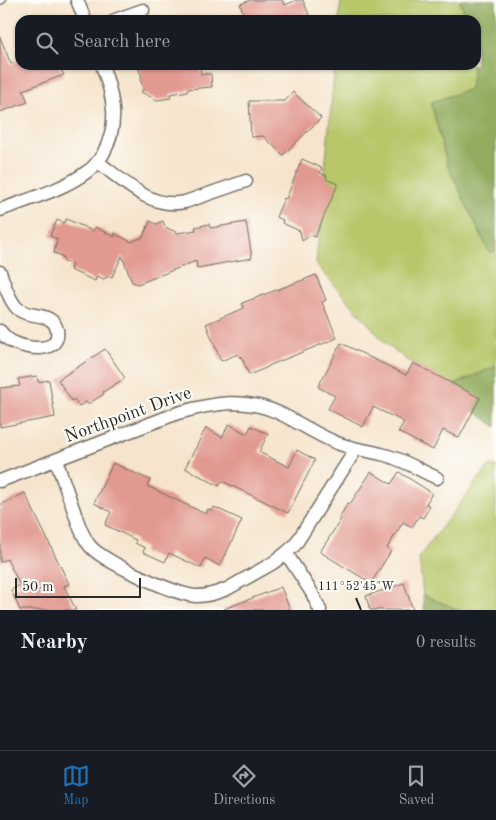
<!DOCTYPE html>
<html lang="en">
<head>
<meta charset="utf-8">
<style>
  body { margin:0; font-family:"Old Standard TT",serif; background:#242831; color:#f1f3f6 }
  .scale { position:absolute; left:15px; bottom:12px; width:126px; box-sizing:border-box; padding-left:5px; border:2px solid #2b2b2b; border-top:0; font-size:14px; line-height:18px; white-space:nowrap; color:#2b2b2b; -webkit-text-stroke:4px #fdfcf7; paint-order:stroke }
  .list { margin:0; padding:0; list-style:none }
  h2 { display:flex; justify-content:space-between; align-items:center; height:65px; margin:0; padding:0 20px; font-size:21px }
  h2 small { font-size:16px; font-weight:400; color:#9ea1a6 }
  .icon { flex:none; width:28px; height:28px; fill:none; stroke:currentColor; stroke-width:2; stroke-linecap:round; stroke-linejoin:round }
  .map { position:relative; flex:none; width:496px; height:610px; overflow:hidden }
  .search { position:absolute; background:#171b24; box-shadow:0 1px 4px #0004; left:15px; right:15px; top:15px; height:55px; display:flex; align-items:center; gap:12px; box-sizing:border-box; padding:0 18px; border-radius:15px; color:#9ea1a6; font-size:19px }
  .sheet { height:140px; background:#171b24 }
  nav { display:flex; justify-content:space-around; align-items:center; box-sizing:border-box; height:70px; border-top:1px solid #363941; background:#171b24; font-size:14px; color:#9ea1a6 }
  nav a { display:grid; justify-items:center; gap:2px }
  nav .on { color:#1f6fb2 }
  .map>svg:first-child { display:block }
  .green { fill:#b7c76a; stroke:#71794a }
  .forest { fill:#91ac5e; stroke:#5e6c44 }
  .building { fill:#e19990 }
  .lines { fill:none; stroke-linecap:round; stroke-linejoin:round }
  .lane-casing { stroke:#726c63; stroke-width:9 }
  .street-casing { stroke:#726c63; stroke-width:15 }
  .lane { stroke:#fff; stroke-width:6 }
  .street { stroke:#fff; stroke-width:12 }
  .ticks { fill:none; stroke:#2b2b2b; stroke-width:2 }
  .labels { text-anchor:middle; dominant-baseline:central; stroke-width:4; stroke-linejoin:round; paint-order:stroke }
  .street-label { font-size:18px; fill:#2b2b2b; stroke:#fdfcf7 }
  .ticks-label { font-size:12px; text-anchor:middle; fill:#2b2b2b; stroke:#fdfcf7; stroke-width:4; stroke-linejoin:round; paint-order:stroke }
</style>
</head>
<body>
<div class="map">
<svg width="496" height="610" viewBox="0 0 496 610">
  <rect width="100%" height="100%" fill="#fdfcf7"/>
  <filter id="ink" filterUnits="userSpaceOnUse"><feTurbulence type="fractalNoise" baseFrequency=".02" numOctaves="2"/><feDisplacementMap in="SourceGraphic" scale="10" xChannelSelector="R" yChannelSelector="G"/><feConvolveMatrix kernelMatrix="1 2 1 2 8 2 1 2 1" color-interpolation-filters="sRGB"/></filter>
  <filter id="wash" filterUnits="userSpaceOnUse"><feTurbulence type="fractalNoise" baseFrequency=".0096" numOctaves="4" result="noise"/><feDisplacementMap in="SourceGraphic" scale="20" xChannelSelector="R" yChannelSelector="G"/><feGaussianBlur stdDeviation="1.12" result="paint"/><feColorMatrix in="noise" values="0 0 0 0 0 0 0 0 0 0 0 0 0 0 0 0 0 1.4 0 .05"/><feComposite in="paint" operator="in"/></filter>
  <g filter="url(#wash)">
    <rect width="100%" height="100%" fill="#f6e4cc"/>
    <path class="green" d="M341 0H459L468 20H339Z
      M335 65H473L470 89 431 103 447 164 489 252 496 251V366L445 389 386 344 316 264Z
      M496 466V610H459L423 595 419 557 488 467Z"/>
    <path class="forest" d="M459 0H496V251L489 252 447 164 431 102 470 89 473 65H476V20H468Z
      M496 366V427L445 389Z
      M423 595 459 610H424Z"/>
    <g id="blocks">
      <path class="building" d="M251 0H282L285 5 297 0H303L311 20H246L240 4Z
        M0 37 11 64 20 60V65H58L64 75 23 90 28 102 0 112Z
        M137 65H200L201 74H211L212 87 187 89 188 91 170 94 171 98 157 100 141 92 144 88 140 80 142 77Z
        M293 92 321 118 283 155 263 136 251 137 249 101H285Z
        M302 159 322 168 320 173 327 176 326 179 338 184 315 237 311 235 302 241 300 231 282 223 283 220 276 217 284 198 286 199Z
        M66 219 93 231 95 227 115 237 114 233 131 242 143 237 150 221 156 224 163 221 165 227 178 233 196 230 195 227 209 224 210 228 246 222 252 258 197 268 196 261 138 284 132 282 122 256 112 277 109 276 104 279 97 276 95 281 70 270 72 264 64 262 62 256 54 253 57 239 50 236 57 220 64 223Z
        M316 275 326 300 322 302 337 338 268 366V367L249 375 241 356 239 357 238 354 221 361 206 324 244 308 242 303Z
        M341 343 406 375 413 363 480 398 459 438 443 430 433 450 398 432 404 422 373 407 363 427 328 409 335 396 318 387Z
        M105 349 125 378 103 392 104 394 88 404 86 402 79 406 74 399 72 401 58 380Z
        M37 376 38 382 49 380 55 417 0 427V388L20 386 18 379Z
        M229 424 247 434 251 426 268 434 259 452 289 467 297 450 315 460 288 513 222 481 219 486 185 468 206 428 222 437Z
        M113 463 150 480 147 486 206 514 208 509 212 511 214 507 242 520 220 566 205 558 201 568 169 553 165 562 143 552 145 548 135 543 136 540 105 525 111 512 94 503Z
        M371 472 391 484 399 472 432 493 426 504 430 506 423 518 419 516 412 527 403 522 387 548 391 551 371 583 320 552 341 519 339 518 348 503 350 504Z
        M25 493 69 584 64 586 76 610H20L11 590 20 585 7 559 0 562V505Z
        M404 583 413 610H370L366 596Z
        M281 587 290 610H224V609Z"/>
    </g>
  </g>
  <g filter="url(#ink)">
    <use href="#blocks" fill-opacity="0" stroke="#726c63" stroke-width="1"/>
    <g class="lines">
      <g class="lane-casing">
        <path id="lane" d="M0 1 2 0"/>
      </g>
      <g class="street-casing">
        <path id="street" d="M77 0 85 20
          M115 20 143 10
          M98 162C124 181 151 210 185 202L246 181
          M0 210C29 199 63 190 88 171 95 167 99 160 103 154 120 124 113 95 102 65
          M0 272C4 283 8 298 16 307 27 320 53 310 57 330 61 354 27 349 15 343 8 341 4 336 0 331
          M56 460C62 477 68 494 74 511 78 523 82 536 90 546 102 561 177 596 197 596 208 596 217 593 227 589L273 563 286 553 295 545 356 449
          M0 481 178 413C213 403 244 397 279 413 298 422 317 435 337 443 352 449 366 450 381 454 401 458 419 470 437 478
          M286 553 312 593 320 610"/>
      </g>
      <use href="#lane" class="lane"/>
      <use href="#street" class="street"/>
    </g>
  </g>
  <path class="ticks" d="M356 598 361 610"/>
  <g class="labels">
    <g class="street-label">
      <text transform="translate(128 415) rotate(-20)">Northpoint Drive</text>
    </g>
  </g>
  <g class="ticks-label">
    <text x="356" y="590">111°52'45"W</text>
  </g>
</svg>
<div class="scale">50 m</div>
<div class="search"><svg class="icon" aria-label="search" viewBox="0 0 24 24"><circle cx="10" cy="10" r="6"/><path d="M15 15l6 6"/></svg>Search here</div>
</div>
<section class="sheet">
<h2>Nearby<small>0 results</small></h2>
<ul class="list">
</ul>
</section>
<nav>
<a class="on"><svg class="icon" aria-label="map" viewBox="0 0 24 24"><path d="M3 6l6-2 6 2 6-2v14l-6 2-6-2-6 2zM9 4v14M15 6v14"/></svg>Map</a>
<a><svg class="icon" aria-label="directions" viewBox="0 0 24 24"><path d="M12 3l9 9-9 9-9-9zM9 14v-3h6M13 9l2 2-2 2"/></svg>Directions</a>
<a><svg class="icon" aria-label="saved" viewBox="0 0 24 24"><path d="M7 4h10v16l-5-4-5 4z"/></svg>Saved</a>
</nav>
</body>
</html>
